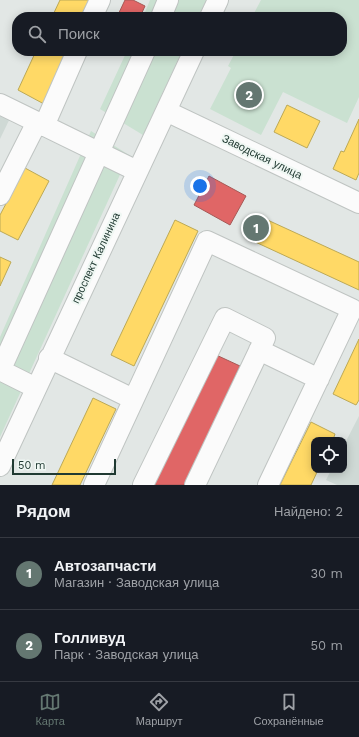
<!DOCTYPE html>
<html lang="ru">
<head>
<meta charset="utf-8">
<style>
  body { margin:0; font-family:"Work Sans",sans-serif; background:#20242c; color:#f1f3f6 }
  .controls { position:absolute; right:12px; bottom:12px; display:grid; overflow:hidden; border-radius:8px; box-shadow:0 2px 10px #0003 }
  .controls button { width:36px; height:36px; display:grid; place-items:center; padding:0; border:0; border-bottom:1px solid #363941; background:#171b24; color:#f1f3f6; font:20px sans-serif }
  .scale { position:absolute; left:12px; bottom:10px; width:104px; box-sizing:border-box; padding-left:4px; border:2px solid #203a32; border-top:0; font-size:11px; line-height:14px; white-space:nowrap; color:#203a32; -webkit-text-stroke:3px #eff7f3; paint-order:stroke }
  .you { position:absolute; left:200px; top:186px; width:14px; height:14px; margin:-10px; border:3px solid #fff; border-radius:50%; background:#1a73e8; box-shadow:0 0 0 6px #1a73e833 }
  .badge { display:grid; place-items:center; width:26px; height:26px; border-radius:50%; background:#647771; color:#fff; font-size:13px; font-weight:700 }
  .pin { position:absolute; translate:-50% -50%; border:2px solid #fff; box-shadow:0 1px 4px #0006 }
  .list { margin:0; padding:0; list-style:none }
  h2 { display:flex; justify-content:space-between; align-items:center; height:52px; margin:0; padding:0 16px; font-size:17px }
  h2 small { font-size:13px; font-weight:400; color:#9ea1a6 }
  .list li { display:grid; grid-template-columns:26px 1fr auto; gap:12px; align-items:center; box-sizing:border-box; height:72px; padding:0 16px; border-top:1px solid #363941 }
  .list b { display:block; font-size:15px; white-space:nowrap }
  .list p { margin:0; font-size:13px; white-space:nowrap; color:#9ea1a6 }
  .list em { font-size:13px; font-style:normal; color:#9ea1a6 }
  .icon { flex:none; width:22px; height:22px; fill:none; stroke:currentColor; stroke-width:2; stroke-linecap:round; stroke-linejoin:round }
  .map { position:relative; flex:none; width:359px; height:485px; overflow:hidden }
  .search { position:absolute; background:#171b24; box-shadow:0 2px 10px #0003; left:12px; right:12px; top:12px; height:44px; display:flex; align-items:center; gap:10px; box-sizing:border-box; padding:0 14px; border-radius:16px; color:#9ea1a6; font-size:15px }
  .sheet { height:196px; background:#171b24 }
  nav { display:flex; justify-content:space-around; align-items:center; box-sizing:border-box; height:56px; border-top:1px solid #363941; background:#171b24; font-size:11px; color:#9ea1a6 }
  nav a { display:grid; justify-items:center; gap:2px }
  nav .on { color:#647771 }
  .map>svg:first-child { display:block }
  .built { fill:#cfd9d5 }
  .green { fill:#cae1d1 }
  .homes { fill:#ffd966; stroke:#bca956 }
  .shops { fill:#e06666; stroke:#a65956 }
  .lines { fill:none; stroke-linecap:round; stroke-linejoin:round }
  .minor-casing { stroke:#bfc4c2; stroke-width:22 }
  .minor { stroke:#fbfbfb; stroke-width:20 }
  .labels { text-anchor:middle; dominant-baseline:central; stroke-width:4; stroke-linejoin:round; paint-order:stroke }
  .street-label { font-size:11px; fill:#203a32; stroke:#eff7f3 }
</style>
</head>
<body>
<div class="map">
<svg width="359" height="485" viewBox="0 0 359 485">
  <rect width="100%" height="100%" fill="#e2e7e5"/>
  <path class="built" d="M0 103 14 110 0 139Z
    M359 416V485H337L326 480 331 470H344V445Z"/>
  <path class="green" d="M150 0H206L198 17H143Z
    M261 0H359V97L347 123 283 92 261 135 210 109 231 68 228 66 236 51H342V17H252Z
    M127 51H182L143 135 100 109Z
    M91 131 129 155 0 437V337Z"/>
  <path class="homes" d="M60 0H93L85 17H52Z
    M36 51H69L44 104 18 90Z
    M287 105 320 121 307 148 274 132Z
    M359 119V173L356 180 333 169 341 151 344 152Z
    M25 168 49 181 18 240 0 231V215Z
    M261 217 359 262V290L251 240Z
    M175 220 198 231 134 366 111 355Z
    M0 257 11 262 0 286Z
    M359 339V400L356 405 333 394Z
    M93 398 116 409 80 485H52Z
    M311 422 335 434 333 440H314V470H318L311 485H280Z"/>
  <path class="shops" d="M125 0H133L145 6 140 17H117Z
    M209 176 246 196 230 225 194 205Z
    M214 354 240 366 185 485H153Z"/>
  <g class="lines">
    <g class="minor-casing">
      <path id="minor" d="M92 17 100 0
        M161 17 168 0
        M210 17 218 0
        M0 104 137 171
        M166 111 359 203
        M44 126 77 51
        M0 195 37 122
        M259 350 319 379
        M49 358 133 399
        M0 370 36 388
        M0 371 145 51
        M0 466 194 51
        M94 485 207 241 352 309 268 485
        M143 485 225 318 265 338 195 485"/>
    </g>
    <use href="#minor" class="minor"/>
  </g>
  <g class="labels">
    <g class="street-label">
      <text transform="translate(262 157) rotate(26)">Заводская улица</text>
      <text transform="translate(96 258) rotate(-65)">проспект Калинина</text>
    </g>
  </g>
</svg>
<div class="controls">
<button><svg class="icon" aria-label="locate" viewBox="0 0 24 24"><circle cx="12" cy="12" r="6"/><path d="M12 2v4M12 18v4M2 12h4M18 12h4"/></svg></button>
</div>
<div class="scale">50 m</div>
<div class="you"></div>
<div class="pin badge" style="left:256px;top:228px">1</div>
<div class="pin badge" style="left:249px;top:95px">2</div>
<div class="search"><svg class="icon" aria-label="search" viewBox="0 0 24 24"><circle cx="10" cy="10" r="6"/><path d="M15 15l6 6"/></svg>Поиск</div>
</div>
<section class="sheet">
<h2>Рядом<small>Найдено: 2</small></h2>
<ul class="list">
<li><span class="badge">1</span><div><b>Автозапчасти</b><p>Магазин · Заводская улица</p></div><em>30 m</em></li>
<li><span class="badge">2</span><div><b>Голливуд</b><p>Парк · Заводская улица</p></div><em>50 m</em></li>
</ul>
</section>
<nav>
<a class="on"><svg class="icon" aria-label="map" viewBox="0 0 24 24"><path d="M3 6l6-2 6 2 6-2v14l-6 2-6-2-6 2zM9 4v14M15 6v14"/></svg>Карта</a>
<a><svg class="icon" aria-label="directions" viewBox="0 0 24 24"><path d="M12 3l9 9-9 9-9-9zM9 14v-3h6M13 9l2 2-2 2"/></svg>Маршрут</a>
<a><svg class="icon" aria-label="saved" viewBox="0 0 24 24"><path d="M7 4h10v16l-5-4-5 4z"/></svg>Сохранённые</a>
</nav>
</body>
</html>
